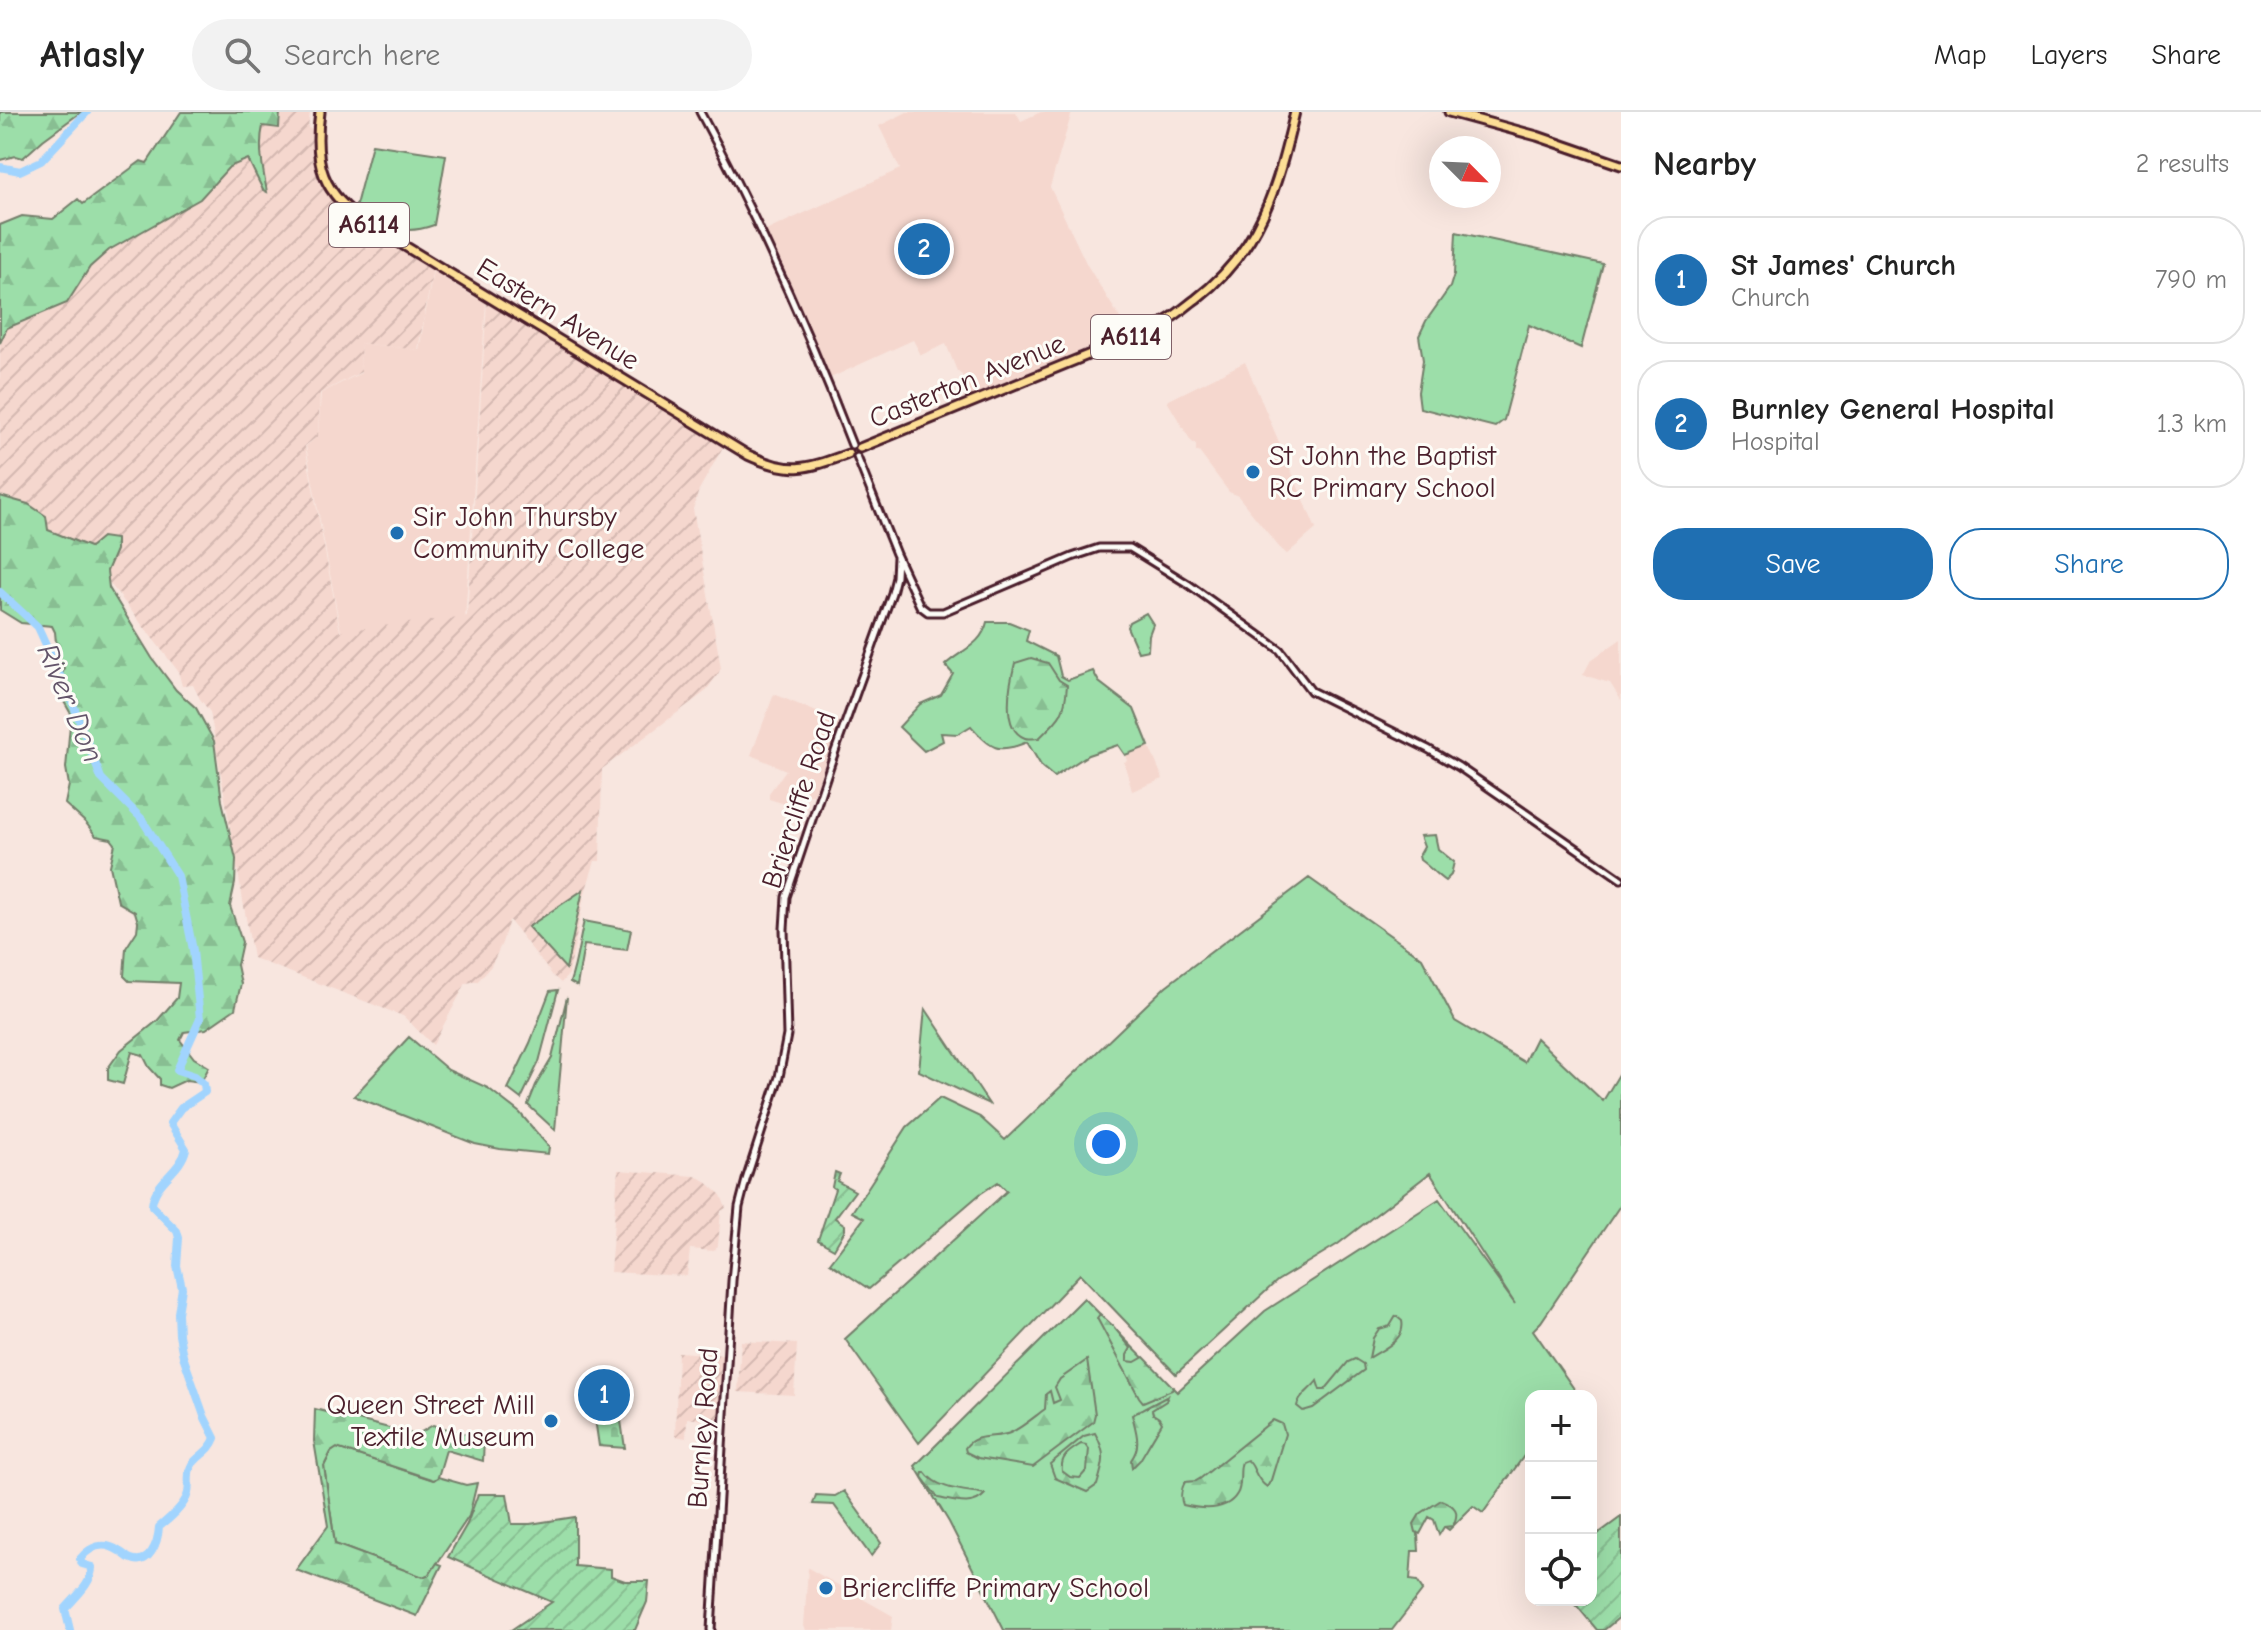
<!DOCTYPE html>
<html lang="en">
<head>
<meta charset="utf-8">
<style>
  body { margin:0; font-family:"Comic Neue",sans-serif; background:#f2f2f2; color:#222 }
  .controls { position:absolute; right:24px; bottom:24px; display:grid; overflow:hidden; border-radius:16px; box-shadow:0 8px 32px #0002 }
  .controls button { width:72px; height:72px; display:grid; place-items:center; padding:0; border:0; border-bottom:2px solid #e0e0e0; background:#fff; color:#222; font:40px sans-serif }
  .compass { position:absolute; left:1429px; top:24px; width:72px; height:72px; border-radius:50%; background:#fff; box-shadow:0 8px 32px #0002; rotate:114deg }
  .you { position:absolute; left:1106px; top:1032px; width:28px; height:28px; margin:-20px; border:6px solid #fff; border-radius:50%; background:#1a73e8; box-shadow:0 0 0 12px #1a73e833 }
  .badge { display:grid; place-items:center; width:52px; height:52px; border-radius:50%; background:#1f6fb2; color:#fff; font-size:26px; font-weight:700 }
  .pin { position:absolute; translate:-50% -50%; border:4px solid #fff; box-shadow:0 2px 8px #0006 }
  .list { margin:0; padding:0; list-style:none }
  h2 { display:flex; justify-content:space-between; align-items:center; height:104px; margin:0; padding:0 32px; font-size:34px }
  h2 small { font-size:26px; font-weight:400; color:#767676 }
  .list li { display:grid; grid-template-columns:52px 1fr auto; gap:24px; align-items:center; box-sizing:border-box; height:128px; margin:0 16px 16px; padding:0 16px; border:2px solid #e0e0e0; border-radius:32px }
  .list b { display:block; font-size:30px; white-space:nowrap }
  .list p { margin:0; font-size:26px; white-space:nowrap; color:#767676 }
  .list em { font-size:26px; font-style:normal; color:#767676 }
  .actions { display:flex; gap:16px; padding:24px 32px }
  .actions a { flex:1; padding:18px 0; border:2px solid #1f6fb2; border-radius:32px; text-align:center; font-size:28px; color:#1f6fb2 }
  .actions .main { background:#1f6fb2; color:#fff }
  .icon { flex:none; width:44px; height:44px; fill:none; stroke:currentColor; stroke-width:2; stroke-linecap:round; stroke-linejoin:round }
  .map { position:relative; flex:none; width:1621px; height:1518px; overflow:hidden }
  header { display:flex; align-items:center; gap:48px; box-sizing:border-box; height:112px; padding:0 40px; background:#fff; border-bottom:2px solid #e0e0e0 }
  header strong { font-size:38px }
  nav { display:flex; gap:44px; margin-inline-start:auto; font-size:28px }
  .search { width:560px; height:72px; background:#f2f2f2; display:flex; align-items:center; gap:20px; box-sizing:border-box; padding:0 28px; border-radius:44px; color:#767676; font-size:30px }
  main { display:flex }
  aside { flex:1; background:#fff }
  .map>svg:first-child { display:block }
  .built { fill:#f5d7ce }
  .industrial { fill:url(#industrial-furrows) }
  .green { fill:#9cdea9; stroke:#737e6a; stroke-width:2 }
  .forest { fill:url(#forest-firs); stroke:#737e6a; stroke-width:2; fill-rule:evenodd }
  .cemetery { fill:url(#cemetery-stones); stroke:#737e6a; stroke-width:2 }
  .garden { fill:url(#garden-furrows); stroke:#737e6a; stroke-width:2 }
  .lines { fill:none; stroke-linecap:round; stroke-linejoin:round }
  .river { stroke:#a1d4fe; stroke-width:8 }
  .secondary-casing { stroke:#4a1f2b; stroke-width:11 }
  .highway-casing { stroke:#4a1f2b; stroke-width:13 }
  .secondary { stroke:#fdfcf7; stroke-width:5 }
  .highway { stroke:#fdde96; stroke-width:7 }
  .poi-dot { fill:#1f6fb2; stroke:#fdfcf7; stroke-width:3 }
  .labels { text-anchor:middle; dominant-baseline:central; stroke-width:6; stroke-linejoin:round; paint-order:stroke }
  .shield { fill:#fdfcf7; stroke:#806168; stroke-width:2 }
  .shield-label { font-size:26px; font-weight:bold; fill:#4a1f2b }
  .street-label { font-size:28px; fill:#4a1f2b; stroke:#fdfcf7 }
  .poi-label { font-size:28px; fill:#4a1f2b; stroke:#fdfcf7; text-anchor:start }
  .water-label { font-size:30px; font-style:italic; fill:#64556a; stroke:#fdfcf7 }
</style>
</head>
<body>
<header>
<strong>Atlasly</strong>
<div class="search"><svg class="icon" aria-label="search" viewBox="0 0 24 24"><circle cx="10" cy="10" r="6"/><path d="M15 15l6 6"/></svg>Search here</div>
<nav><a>Map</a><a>Layers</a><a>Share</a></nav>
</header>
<main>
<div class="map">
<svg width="1621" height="1518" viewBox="0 0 1621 1518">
  <defs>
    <pattern id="industrial-furrows" width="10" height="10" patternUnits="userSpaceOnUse" patternTransform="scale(2)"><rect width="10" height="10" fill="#f5d7ce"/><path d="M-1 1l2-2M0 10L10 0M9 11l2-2" fill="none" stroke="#d4b8b1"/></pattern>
    <pattern id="forest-firs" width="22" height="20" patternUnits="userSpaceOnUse" patternTransform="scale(2)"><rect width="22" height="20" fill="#9cdea9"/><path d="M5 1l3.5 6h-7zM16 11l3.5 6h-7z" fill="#88be92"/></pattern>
    <pattern id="cemetery-stones" width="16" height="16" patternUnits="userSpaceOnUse" patternTransform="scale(2)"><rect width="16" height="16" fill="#9cdea9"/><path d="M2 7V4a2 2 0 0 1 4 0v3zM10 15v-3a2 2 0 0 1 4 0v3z" fill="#88be92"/></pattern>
    <pattern id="garden-furrows" width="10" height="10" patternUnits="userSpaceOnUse" patternTransform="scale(2)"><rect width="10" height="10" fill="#9cdea9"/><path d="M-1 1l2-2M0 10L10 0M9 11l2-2" fill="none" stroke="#88be92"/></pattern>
  </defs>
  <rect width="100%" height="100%" fill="#f8e6df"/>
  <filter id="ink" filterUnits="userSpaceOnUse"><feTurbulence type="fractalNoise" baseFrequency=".0125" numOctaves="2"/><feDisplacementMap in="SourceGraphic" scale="16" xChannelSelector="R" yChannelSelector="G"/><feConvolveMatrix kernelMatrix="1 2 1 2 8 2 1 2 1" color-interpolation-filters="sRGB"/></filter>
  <g filter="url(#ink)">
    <path class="built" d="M907 0H1016L1021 9 1041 0H1072L1050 75 1087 153 1128 219 969 285 962 263 957 259 946 232 921 243 913 228 826 268 761 121 900 57 879 14Z
      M433 159 476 186 486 189 465 508 341 520 306 334 318 324 321 281 361 261 360 231 419 238Z
      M1245 250 1316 417 1287 442 1279 435 1238 384 1229 380 1199 340H1196V333L1191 329 1167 289Z
      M1621 527V588L1610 571 1583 563 1591 548Z
      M774 582 840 610 814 682H804L791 694 769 687V681L786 658 751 643Z
      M1149 634 1163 667 1132 679 1124 650 1127 649 1125 643Z
      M808 1456 893 1504 891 1518H806L804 1514Z"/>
    <path class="industrial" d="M280 0H310L308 16 314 18V45L318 62 327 77 343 97 363 113 433 156 418 238 360 231 361 260 320 281 318 324 305 334 340 519 467 504 487 189 723 335 699 378 693 397 721 556 718 562 705 580 602 657 600 749H595L584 784 569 862 561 871 553 864 509 808 502 831 491 854 478 869 466 871 433 933 403 904 253 846 210 600 200 587 193 573 182 574 178 559 91 447 0 404V220L90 155 109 138 200 87 229 55 248 47 263 78 267 79 262 49 261 23 263 14 279 16Z
      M618 1058 695 1064 704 1068 721 1083 726 1096 721 1099 718 1134 714 1139 690 1137 687 1164 610 1160Z
      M741 1229 797 1232 794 1283 738 1280Z
      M678 1240 725 1243 720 1314 703 1308 687 1306 686 1326 675 1324Z"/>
    <path class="green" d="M372 32 446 43 434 113C398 126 385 112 356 93Z
      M1456 120 1603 152 1581 236 1529 213 1504 308 1495 315 1420 296 1418 280 1423 248 1419 224 1426 209 1450 175 1454 162Z
      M1146 501 1153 512 1149 523 1148 538 1138 540 1127 515 1129 510Z
      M987 510H1009L1029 518 1026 529 1056 544 1061 564 1068 568 1093 559 1099 570 1134 597 1149 634 1125 643 1118 633 1088 643 1054 665 1042 655 1027 630C997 643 991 636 971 614L958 622 941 621 943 629 924 639 899 615 920 592 941 583 953 562 945 553C961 538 982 533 987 510Z
      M1435 723 1438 737 1454 750 1451 763 1445 769C1435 762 1430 755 1420 748L1419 744 1424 735 1420 724Z
      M1309 766 1422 846 1455 909 1524 950 1536 926 1603 989 1621 959V1092L1541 1210 1533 1218 1579 1284H1531V1334L1483 1401 1473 1394 1449 1418 1428 1403 1418 1422 1419 1439H1412L1410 1468 1417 1469 1423 1478 1392 1518H1004L949 1410 915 1354 1084 1186 1177 1280 1265 1199 1439 1087 1515 1192 1430 1061 1338 1132 1277 1169 1176 1262 1080 1162 919 1331 845 1227 1007 1079 998 1070 980 1082 869 1177 830 1151 864 1106 852 1100 907 1015 940 986 980 1005 1005 1028 1166 874Z
      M583 778 566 857 528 815Z
      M584 809 631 818 627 838 584 833 577 874 570 870C577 851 579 829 584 809Z
      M558 878 539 950 521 987 508 977 530 931 550 879Z
      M567 885 555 1018 528 993 536 973 552 946Z
      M925 896 989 992 919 959Z
      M409 925 448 958 488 976 520 1001 549 1035 548 1042 500 1037 475 1032 354 984Z
      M337 1336 433 1368 438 1365 466 1373 477 1371 469 1404 430 1462 423 1465 335 1432 324 1354 331 1340Z
      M844 1379 881 1431 871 1444 834 1393 813 1392 816 1383 835 1384Z"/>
    <path class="forest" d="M0 0H81L43 28 23 46 16 44 0 48Z
      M181 0H280L279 16 263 14C258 35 263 58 267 80L263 78 248 47 229 55 200 87 109 138 90 155 67 191 7 216 0 231V113L22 104 53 107 78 87 83 92 141 49 147 51Z
      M0 384 28 392 46 404 48 418 90 435 102 425 116 427V438L107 459 109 476 152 546 176 578 196 596 214 629 222 689 236 747 235 771 230 794 242 830 237 853 241 872 235 897 206 917 184 920 180 928 194 946 209 955 201 970 186 968 169 976 160 973V967L149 955 143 943 132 940 123 972 108 968V956L121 938 157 909 177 886 179 871 129 869 124 864 126 836 137 819 138 810 135 800 118 790 110 754 115 732 111 727 96 724 86 711 65 692 69 673 66 656 71 602 58 579 64 556 57 542 55 520 52 514 21 511 0 498Z
      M1031 546 1048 551 1059 568 1067 573C1065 603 1060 606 1039 626 1037 626 1027 627 1025 626 1000 617 1010 570 1015 551Z
      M1100 1202 1113 1214 1131 1236 1127 1243V1249L1135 1250 1144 1245 1173 1275 1172 1278 1143 1290 1139 1285 1097 1206Z
      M1396 1204 1402 1209C1406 1228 1383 1237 1369 1246L1373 1226 1379 1217 1390 1214Z
      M1355 1247 1363 1252 1364 1258 1313 1296 1303 1299 1297 1294C1298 1285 1311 1277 1317 1269L1320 1278H1325L1348 1250Z
      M1087 1248 1095 1302 1093 1310 1033 1355 978 1346 966 1340 965 1336C976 1319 997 1328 1012 1320 1024 1314 1034 1305 1045 1297L1046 1282 1050 1279 1053 1291 1060 1288 1055 1275 1060 1267Z
      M1168 1284 1166 1289 1152 1298 1153 1302 1159 1306 1162 1311 1140 1348 1132 1356 1131 1348C1142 1334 1136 1319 1132 1303Z
      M315 1297 416 1323 433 1313 484 1327 483 1349 446 1338 438 1365 434 1368 337 1336 331 1340 324 1354 335 1432 423 1465 430 1462 437 1451 442 1453 417 1504 296 1458 328 1414 314 1329Z
      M1273 1308 1282 1312 1285 1322 1271 1368 1267 1375C1253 1365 1256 1354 1247 1348L1242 1350C1238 1359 1243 1373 1237 1382 1226 1401 1200 1397 1183 1393 1180 1386 1181 1377 1185 1370L1196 1369 1201 1366Z
      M1095 1321C1107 1342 1104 1351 1097 1373L1087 1380 1055 1366 1050 1352 1084 1324ZM1081 1332 1086 1333 1089 1337 1087 1358 1080 1366 1070 1365 1062 1359C1060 1344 1070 1339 1081 1332Z
      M923 1360H925C937 1378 965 1378 985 1382 973 1396 954 1389 938 1386L922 1365Z
      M1441 1388C1456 1394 1460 1399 1453 1414L1444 1415 1439 1423 1434 1408 1429 1405 1420 1422 1416 1420 1414 1412 1420 1402Z"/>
    <path class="cemetery" d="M614 1262 625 1336 599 1334 589 1266Z"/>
    <path class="garden" d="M835 1060 840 1062 837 1069 855 1079 835 1106 845 1113V1118L834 1137 818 1128 835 1077 832 1075Z
      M478 1382H507L512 1412H530L575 1405V1454L611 1457V1464L625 1469H649L647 1490 635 1518H511L552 1490 448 1445 467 1412Z
      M1621 1405V1504L1604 1518H1597L1572 1488H1591V1427Z"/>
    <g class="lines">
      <path class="river" d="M0 55 20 59 41 49 87 0
        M0 480 38 515 73 592 101 666 141 706 178 764 193 838 200 907 177 958 195 964 204 972 205 980 181 996 170 1011 186 1037C181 1060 153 1070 152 1094L177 1119 179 1126 177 1154 182 1176 178 1201 179 1223 183 1244 204 1304 215 1326C210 1339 202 1341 194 1350 186 1358 190 1371 188 1381 185 1394 169 1407 159 1415 158 1430 150 1456 129 1446 126 1444 123 1441 119 1439 104 1429 90 1434 80 1447L82 1452 92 1455C92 1472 76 1484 65 1497L70 1518"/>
      <g class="secondary-casing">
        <path id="secondary" d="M700 0C758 107 808 219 852 333
          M857 345 896 442 920 494 928 500H943L1072 445 1099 436H1130L1188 472 1280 538 1311 579 1428 637 1459 655 1621 767
          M711 1518 732 1169 739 1095 746 1068 779 965 787 923 784 817 786 785 833 645 892 481 896 465 897 445"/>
      </g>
      <g class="highway-casing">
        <path id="highway" d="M320 0C313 51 322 82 367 111L748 343C791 363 806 357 848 342
          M1449 0 1537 24 1621 53
          M860 336 1127 227C1140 221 1154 216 1166 209 1177 203 1186 194 1196 187 1261 137 1277 76 1295 0"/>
      </g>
      <use href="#secondary" class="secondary"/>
      <use href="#highway" class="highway"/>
    </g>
  </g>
  <g class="poi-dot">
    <circle cx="1253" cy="360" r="8"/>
    <circle cx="397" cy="421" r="8"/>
    <circle cx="551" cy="1309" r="8"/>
    <circle cx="826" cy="1476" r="8"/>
  </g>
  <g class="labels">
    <g class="shield">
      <rect x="329" y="91" width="80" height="44" rx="6"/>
      <rect x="1091" y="203" width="80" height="44" rx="6"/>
    </g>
    <g class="shield-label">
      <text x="369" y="113">A6114</text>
      <text x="1131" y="225">A6114</text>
    </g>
    <g class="street-label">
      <text transform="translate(558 202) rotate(32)">Eastern Avenue</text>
      <text transform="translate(967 269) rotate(-22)">Casterton Avenue</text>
      <text transform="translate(799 688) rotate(-72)">Briercliffe Road</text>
      <text transform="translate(703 1316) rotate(-86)">Burnley Road</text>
    </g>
    <g class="poi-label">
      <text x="1269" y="344">St John the Baptist<tspan x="1269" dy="32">RC Primary School</tspan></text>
      <text x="413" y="405">Sir John Thursby<tspan x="413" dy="32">Community College</tspan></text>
      <text x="535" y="1293" text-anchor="end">Queen Street Mill<tspan x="535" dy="32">Textile Museum</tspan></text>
      <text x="842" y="1476">Briercliffe Primary School</text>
    </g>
    <g class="water-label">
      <text transform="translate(70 591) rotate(67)">River Don</text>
    </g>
  </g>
</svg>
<div class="controls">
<button>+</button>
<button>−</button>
<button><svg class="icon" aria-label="locate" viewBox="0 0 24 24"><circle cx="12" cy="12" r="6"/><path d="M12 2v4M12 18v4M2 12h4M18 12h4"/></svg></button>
</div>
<svg class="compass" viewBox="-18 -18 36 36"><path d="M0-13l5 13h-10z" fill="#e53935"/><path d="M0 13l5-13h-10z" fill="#767676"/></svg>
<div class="you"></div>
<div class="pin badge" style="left:604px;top:1283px">1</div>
<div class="pin badge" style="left:924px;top:137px">2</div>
</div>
<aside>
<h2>Nearby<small>2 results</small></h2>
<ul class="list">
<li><span class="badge">1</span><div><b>St James' Church</b><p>Church</p></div><em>790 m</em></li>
<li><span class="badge">2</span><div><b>Burnley General Hospital</b><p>Hospital</p></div><em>1.3 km</em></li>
</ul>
<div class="actions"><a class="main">Save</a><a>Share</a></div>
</aside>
</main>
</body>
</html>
